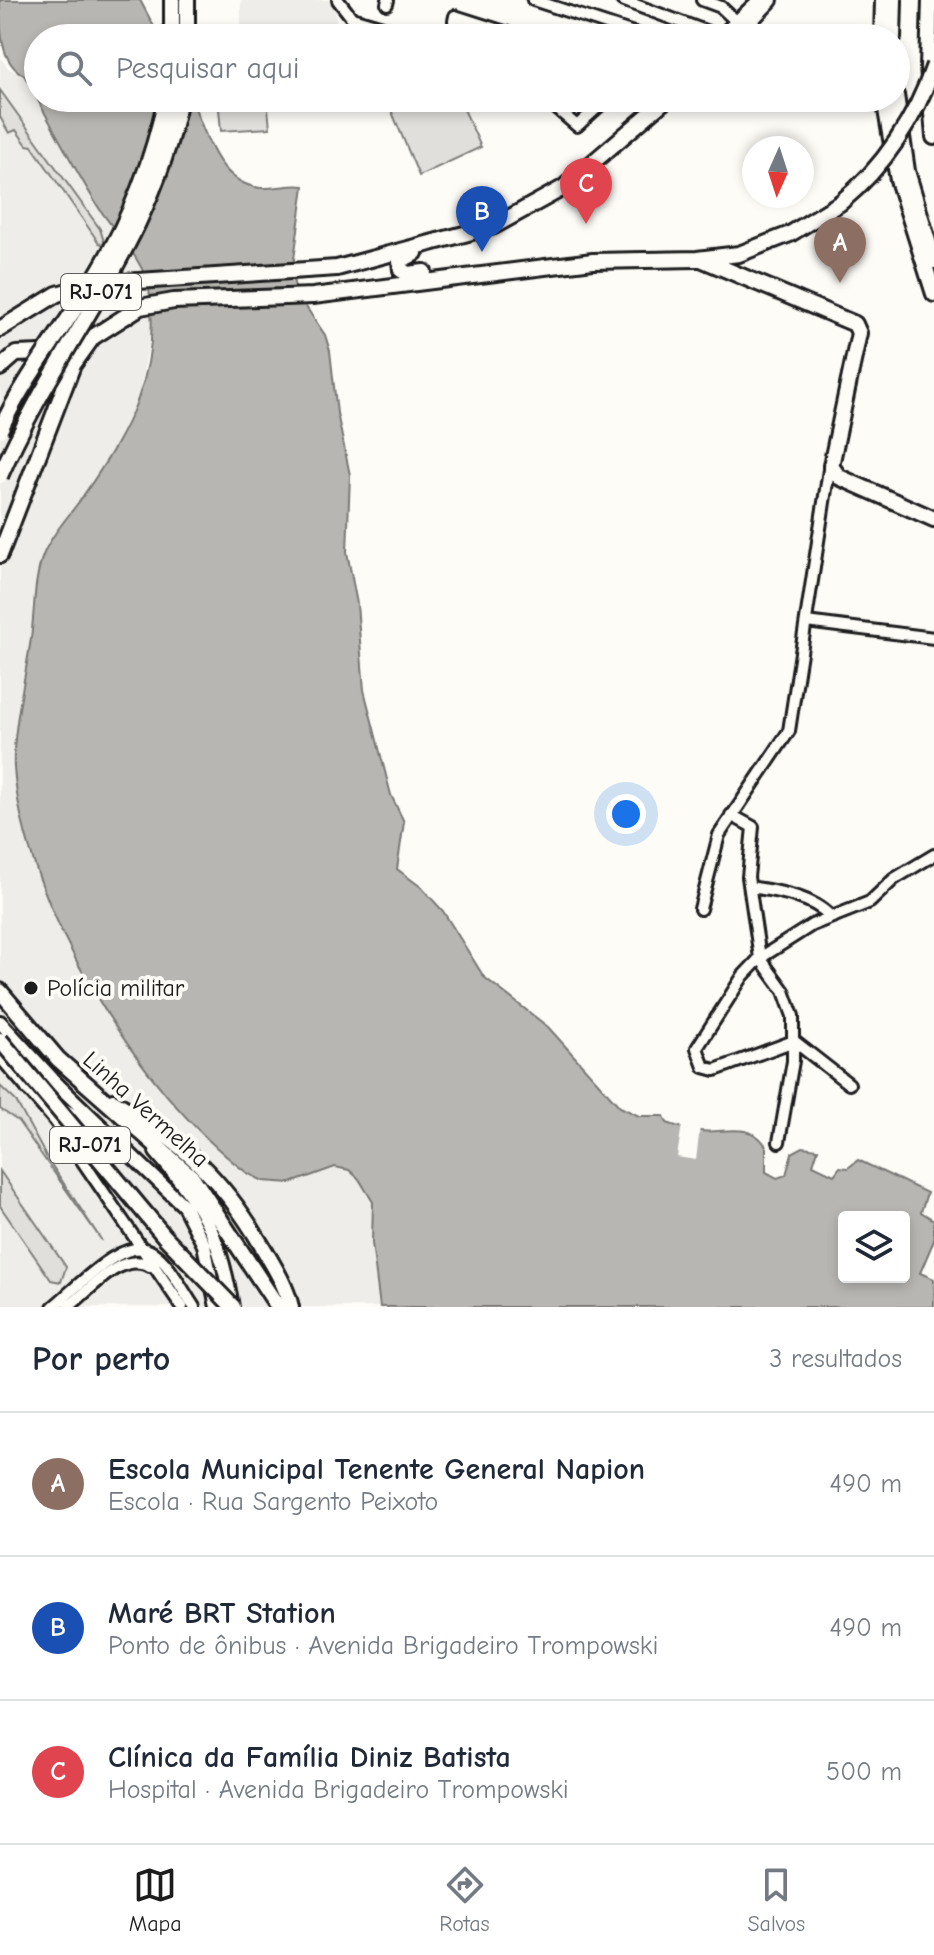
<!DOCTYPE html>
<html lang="pt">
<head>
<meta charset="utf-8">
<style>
  body { margin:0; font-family:"Comic Neue",sans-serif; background:#f2f2f3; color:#1f2937 }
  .controls { position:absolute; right:24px; bottom:24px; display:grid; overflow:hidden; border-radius:8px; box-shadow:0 4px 12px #0003 }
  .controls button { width:72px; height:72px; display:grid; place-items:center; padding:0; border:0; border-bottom:2px solid #e0e1e3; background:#fff; color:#1f2937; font:40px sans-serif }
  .compass { position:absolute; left:742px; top:136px; width:72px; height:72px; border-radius:50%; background:#fff; box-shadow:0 4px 12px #0003; rotate:183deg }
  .you { position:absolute; left:626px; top:814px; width:28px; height:28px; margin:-20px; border:6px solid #fff; border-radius:50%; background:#1a73e8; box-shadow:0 0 0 12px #1a73e833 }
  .badge { display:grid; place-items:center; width:52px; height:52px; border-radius:50%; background:#1c1c1c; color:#fff; font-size:26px; font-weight:700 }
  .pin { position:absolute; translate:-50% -66px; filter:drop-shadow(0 2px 4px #0008) }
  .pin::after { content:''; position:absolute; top:42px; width:28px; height:24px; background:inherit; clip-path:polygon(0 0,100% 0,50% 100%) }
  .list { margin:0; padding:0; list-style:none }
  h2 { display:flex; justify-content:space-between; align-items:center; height:104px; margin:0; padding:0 32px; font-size:34px }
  h2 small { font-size:26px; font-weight:400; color:#747a83 }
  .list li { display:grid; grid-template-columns:52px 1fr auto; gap:24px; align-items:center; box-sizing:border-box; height:144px; padding:0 32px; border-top:2px solid #e0e1e3 }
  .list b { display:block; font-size:30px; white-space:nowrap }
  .list p { margin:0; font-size:26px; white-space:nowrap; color:#747a83 }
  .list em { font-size:26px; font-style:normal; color:#747a83 }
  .icon { flex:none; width:44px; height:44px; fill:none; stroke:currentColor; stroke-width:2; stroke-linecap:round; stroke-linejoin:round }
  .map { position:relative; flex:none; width:934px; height:1307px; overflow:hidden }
  .search { position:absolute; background:#fff; box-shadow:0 4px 12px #0003; left:24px; right:24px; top:24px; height:88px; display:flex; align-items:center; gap:20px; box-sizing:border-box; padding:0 28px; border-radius:44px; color:#747a83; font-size:30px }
  .sheet { height:536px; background:#fff }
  nav { display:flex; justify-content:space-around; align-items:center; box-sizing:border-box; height:112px; border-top:2px solid #e0e1e3; background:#fff; font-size:22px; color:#747a83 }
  nav a { display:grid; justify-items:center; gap:4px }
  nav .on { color:#1c1c1c }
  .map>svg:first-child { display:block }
  .built { fill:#eeede9 }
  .green { fill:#e0dfdb; stroke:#7e7e7c; stroke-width:2 }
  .water { fill:#b7b6b2; stroke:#797876; stroke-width:2; fill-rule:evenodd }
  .pier { fill:#fdfcf7 }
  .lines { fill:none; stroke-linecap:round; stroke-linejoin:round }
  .minor-casing { stroke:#1c1c1c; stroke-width:16 }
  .major-casing { stroke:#1c1c1c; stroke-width:18 }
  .highway-casing { stroke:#1c1c1c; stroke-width:20 }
  .minor { stroke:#fdfcf7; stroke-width:10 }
  .major { stroke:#fdfcf7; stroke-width:12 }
  .highway { stroke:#fdfcf7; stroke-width:14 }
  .highway-bridge-casing { stroke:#1c1c1c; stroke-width:20; stroke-linecap:butt }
  .highway-bridge { stroke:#fdfcf7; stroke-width:14 }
  .poi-dot { fill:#1c1c1c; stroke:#fdfcf7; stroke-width:3 }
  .labels { text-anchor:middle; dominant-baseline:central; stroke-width:8; stroke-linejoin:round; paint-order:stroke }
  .shield { fill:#fdfcf7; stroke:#605f5e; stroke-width:2 }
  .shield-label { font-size:22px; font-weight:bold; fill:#1c1c1c }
  .poi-label { font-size:24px; fill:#1c1c1c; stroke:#fdfcf7; text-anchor:start }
  .street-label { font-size:24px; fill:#1c1c1c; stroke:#fdfcf7 }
</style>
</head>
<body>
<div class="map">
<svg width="934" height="1307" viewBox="0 0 934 1307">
  <rect width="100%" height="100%" fill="#fdfcf7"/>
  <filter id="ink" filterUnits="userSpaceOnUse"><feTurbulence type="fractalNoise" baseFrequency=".0125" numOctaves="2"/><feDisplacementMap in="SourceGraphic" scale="16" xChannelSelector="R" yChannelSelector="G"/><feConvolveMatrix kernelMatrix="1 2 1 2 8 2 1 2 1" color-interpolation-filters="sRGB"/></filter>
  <g filter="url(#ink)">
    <path class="built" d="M241 0H336V37L241 36Z
      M0 57 9 69 24 75 98 205 146 275 151 328 139 400 122 440 45 552 32 604V635L14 765 29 852 93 993 117 1025 315 1172 335 1167 349 1170 368 1189 373 1202 372 1243 380 1307H0Z"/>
    <path class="green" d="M0 90 100 229 105 245 99 243 32 146 27 145 16 130 9 133 0 117Z
      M218 98H267L270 128 221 131Z
      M386 98H459L481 147 419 176Z
      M0 1086 16 1101 47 1158 102 1241 18 1121 0 1109Z
      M0 1171 66 1267 61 1282 51 1280 0 1206Z"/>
    <path class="water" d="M0 0H140L160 38H38V98H191C205 131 217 183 260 188 275 189 290 184 304 186L292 274 296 292 325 335 330 351 337 413 350 475 347 552 357 604 364 690 391 795 404 822 397 869 421 887 443 911 484 977 548 1027 620 1107 639 1116H664L667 1123C678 1127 689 1130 700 1131 723 1134 751 1121 766 1146V1172L777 1178 786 1175 792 1153 803 1147 818 1149 813 1165 834 1175 840 1167 848 1168 858 1160 927 1193 921 1212 934 1220V1240L920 1273 934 1279V1307H380L372 1243 373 1202 359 1179 349 1170 335 1167 291 1183 263 1181 247 1173C138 1091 24 905 14 768 12 732 26 675 31 638 35 610 33 580 44 553 52 533 71 514 83 496 128 431 162 372 149 289 144 259 113 231 97 205 71 163 48 118 24 75 0 63 0 30 0 0ZM844 1217H904V1277H844Z"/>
    <path class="pier" d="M682 1124 700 1127 696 1160 677 1157Z"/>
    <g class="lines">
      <g class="minor-casing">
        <path id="minor" d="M338 0 352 18 420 38
          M533 0 649 38
          M622 0 724 38
          M702 0 721 7 737 22
          M387 4 388 0
          M474 38 454 21 455 16 524 38
          M718 38 758 0
          M544 98 577 126 608 98
          M806 622 934 638
          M731 815 753 827 748 877 760 958 784 991 793 1016V1061L779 1142
          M750 887C776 891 812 896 831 917
          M700 909 719 835 789 731 830 463
          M0 1057 55 1121 182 1307
          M849 1084 794 1041 715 1070 704 1067 697 1048 743 976 760 958 812 925 870 902 894 879 934 855
          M53 1307C75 1290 124 1234 152 1252 169 1262 183 1291 194 1307
          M68 1307C90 1291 121 1250 150 1266"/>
      </g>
      <g class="major-casing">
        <path id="major" d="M0 1022 57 1084 184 1206 204 1245 217 1307
          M28 1089 102 1132
          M156 1152C204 1207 220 1234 232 1307"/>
      </g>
      <g class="highway-casing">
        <path id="highway" d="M172 0V38
          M187 0V38
          M930 0 928 67 934 137
          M733 38 770 0
          M882 38 883 0
          M893 38 894 0
          M896 95 907 171 934 261
          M884 98 898 180 934 294
          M415 253 400 261 401 270 408 274 424 272
          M701 259 855 324 859 333 831 466 839 477 934 519
          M0 329 57 294 92 284 337 268 494 226 563 188 668 98
          M0 368 16 354 41 353 54 363 56 380
          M0 555 73 365 93 337 140 307 174 301 313 296 593 261 697 259 739 254 790 234 840 203
          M0 991 58 1059 193 1178 278 1307
          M113 1101C180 1140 223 1178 262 1246 273 1265 286 1285 291 1307"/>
      </g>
      <use href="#minor" class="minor"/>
      <use href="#major" class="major"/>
      <use href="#highway" class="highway"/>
      <g class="highway-bridge-casing">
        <path id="highway-bridge" d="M840 203C884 167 916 118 934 65
          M0 430C27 372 68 324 100 269 132 215 153 159 166 98
          M0 476C58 342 152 245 180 98
          M0 1040 165 1237 233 1307"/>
      </g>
      <use href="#highway-bridge" class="highway-bridge"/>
    </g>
  </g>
  <circle class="poi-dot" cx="31" cy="988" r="8"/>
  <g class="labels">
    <g class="shield">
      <rect x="61" y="274" width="80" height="36" rx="6"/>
      <rect x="50" y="1127" width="80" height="36" rx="6"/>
    </g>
    <g class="shield-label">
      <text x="101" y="292">RJ-071</text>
      <text x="90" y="1145">RJ-071</text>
    </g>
    <g class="poi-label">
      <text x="47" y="988">Polícia militar</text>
    </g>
    <g class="street-label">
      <text transform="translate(146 1109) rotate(42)">Linha Vermelha</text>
    </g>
  </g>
</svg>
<div class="controls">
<button><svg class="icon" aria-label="layers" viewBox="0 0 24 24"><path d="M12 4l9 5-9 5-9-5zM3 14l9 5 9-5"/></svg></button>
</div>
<svg class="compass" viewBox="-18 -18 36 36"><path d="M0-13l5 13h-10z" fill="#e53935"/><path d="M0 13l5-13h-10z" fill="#747a83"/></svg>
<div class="you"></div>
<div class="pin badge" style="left:840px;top:283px;background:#8d6e63">A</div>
<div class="pin badge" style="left:482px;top:252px;background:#1a4fb4">B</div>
<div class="pin badge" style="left:586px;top:224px;background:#e0444e">C</div>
<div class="search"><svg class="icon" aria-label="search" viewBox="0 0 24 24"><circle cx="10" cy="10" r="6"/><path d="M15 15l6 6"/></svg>Pesquisar aqui</div>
</div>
<section class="sheet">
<h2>Por perto<small>3 resultados</small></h2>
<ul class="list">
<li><span class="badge" style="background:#8d6e63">A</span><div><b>Escola Municipal Tenente General Napion</b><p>Escola · Rua Sargento Peixoto</p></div><em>490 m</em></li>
<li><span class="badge" style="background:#1a4fb4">B</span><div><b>Maré BRT Station</b><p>Ponto de ônibus · Avenida Brigadeiro Trompowski</p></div><em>490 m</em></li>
<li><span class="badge" style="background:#e0444e">C</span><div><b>Clínica da Família Diniz Batista</b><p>Hospital · Avenida Brigadeiro Trompowski</p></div><em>500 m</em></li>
</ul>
</section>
<nav>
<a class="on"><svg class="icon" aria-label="map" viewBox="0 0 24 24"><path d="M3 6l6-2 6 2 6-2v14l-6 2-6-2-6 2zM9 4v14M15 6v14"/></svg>Mapa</a>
<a><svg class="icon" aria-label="directions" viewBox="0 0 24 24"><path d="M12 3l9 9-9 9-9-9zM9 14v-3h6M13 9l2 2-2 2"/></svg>Rotas</a>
<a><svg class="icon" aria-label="saved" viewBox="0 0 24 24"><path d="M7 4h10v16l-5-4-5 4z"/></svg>Salvos</a>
</nav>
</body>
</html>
